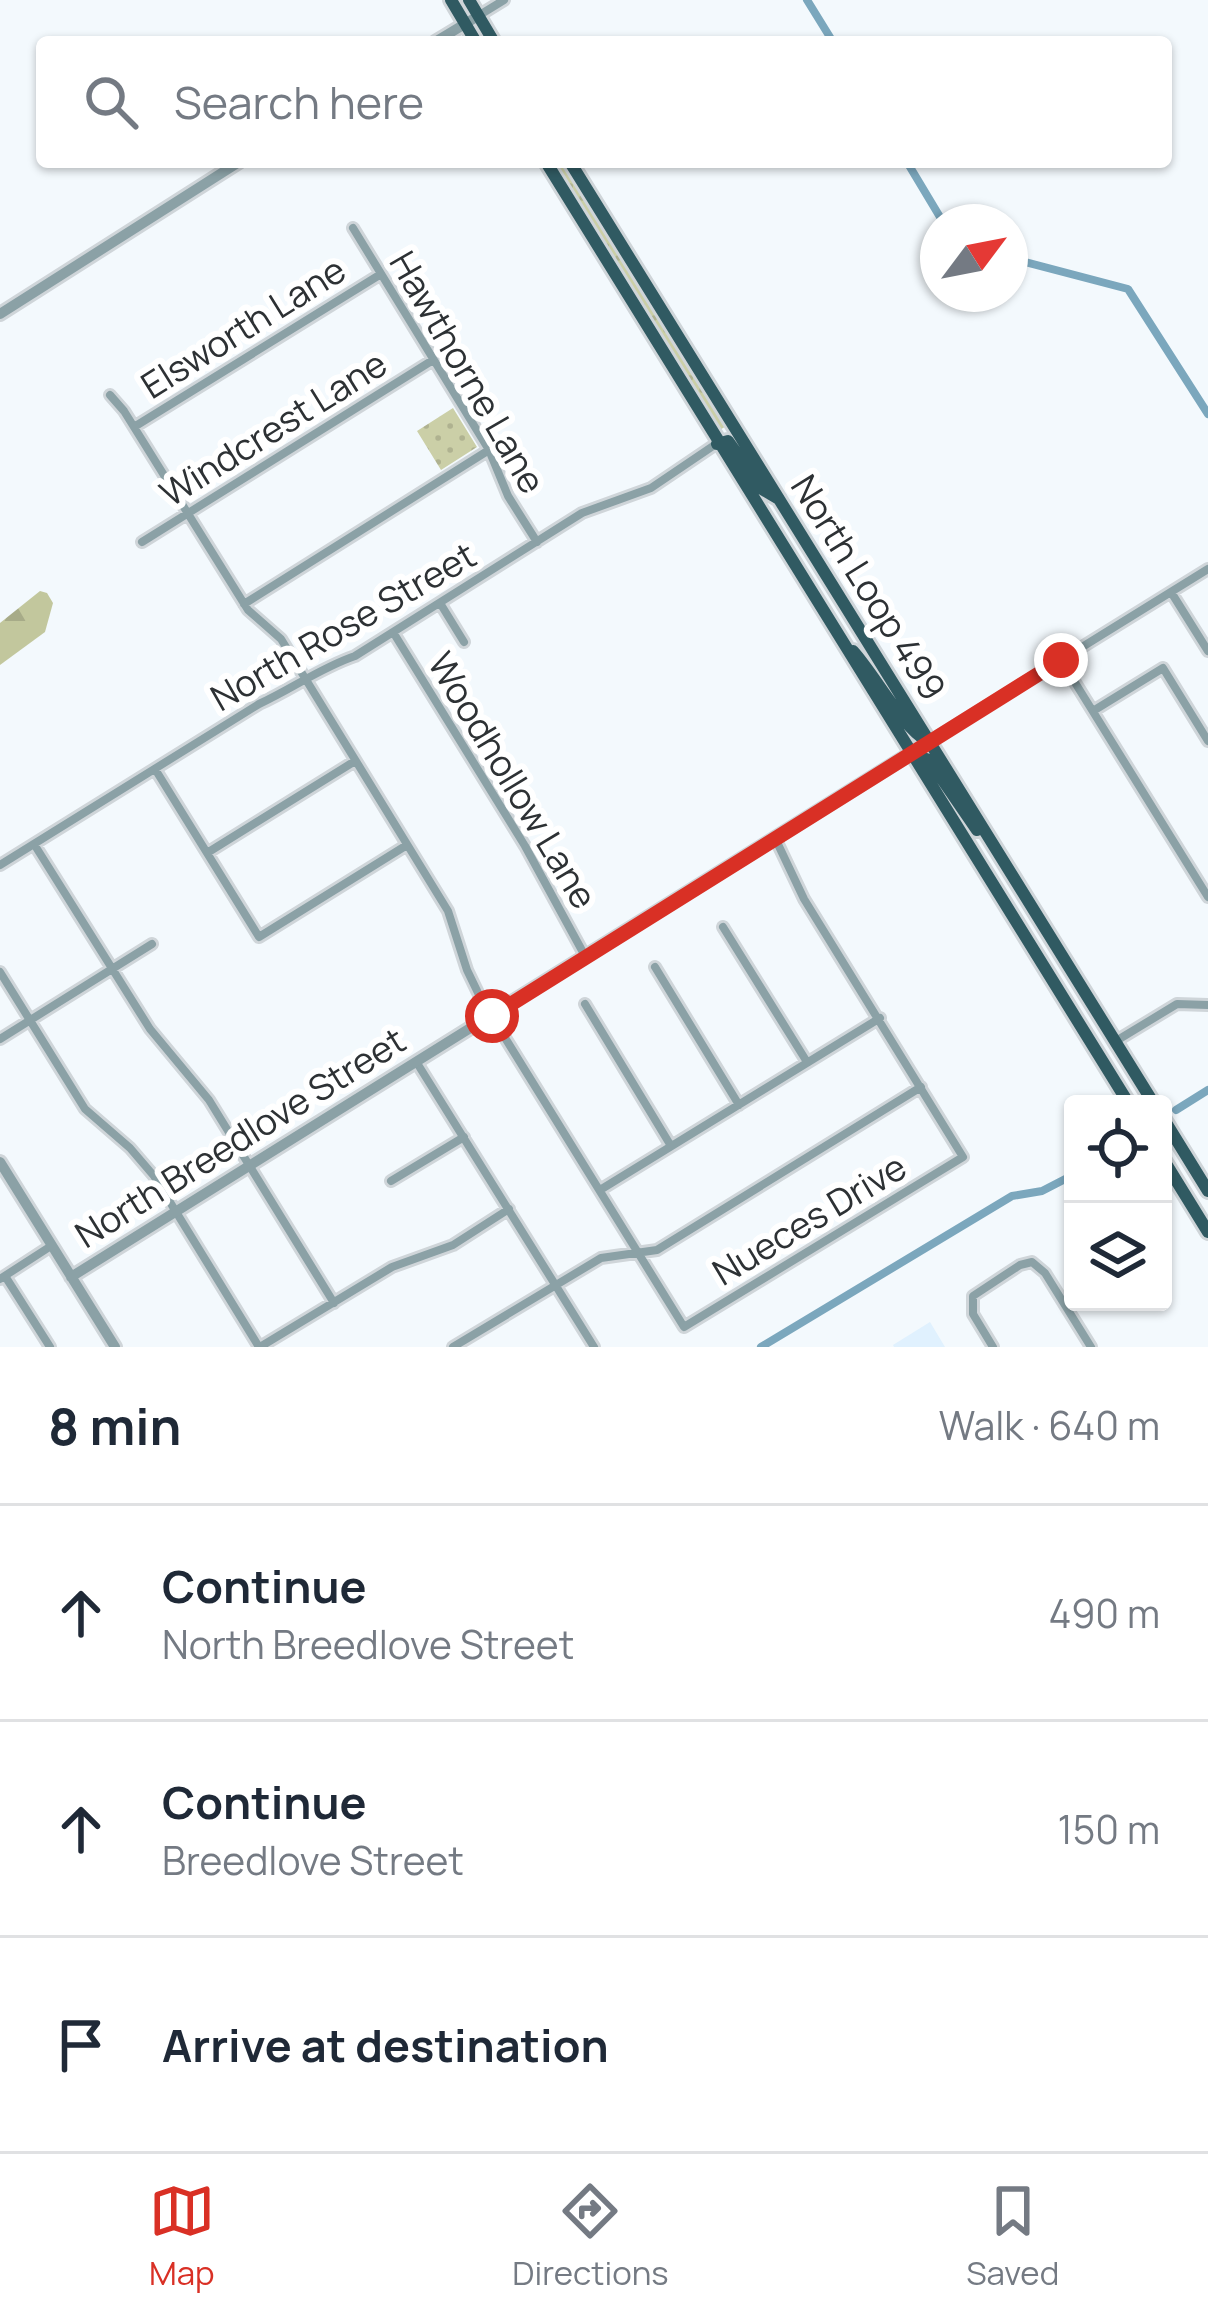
<!DOCTYPE html>
<html lang="en">
<head>
<meta charset="utf-8">
<style>
  body { margin:0; font-family:Manrope,sans-serif; background:#f2f2f3; color:#1f2937 }
  .controls { position:absolute; right:36px; bottom:36px; display:grid; overflow:hidden; border-radius:12px; box-shadow:0 3px 9px #0004 }
  .controls button { width:108px; height:108px; display:grid; place-items:center; padding:0; border:0; border-bottom:3px solid #e0e1e3; background:#fff; color:#1f2937; font:60px sans-serif }
  .compass { position:absolute; left:920px; top:204px; width:108px; height:108px; border-radius:50%; background:#fff; box-shadow:0 3px 9px #0004; rotate:58deg }
  .stop { position:absolute; width:36px; height:36px; margin:-27px; border:9px solid #d93025; border-radius:50%; background:#fff }
  .stop.end { background:#d93025; border-color:#fff; box-shadow:0 3px 12px #0008 }
  .list { margin:0; padding:0; list-style:none }
  h2 { display:flex; justify-content:space-between; align-items:center; height:156px; margin:0; padding:0 48px; font-size:51px }
  h2 small { font-size:39px; font-weight:400; color:#747a83 }
  .list li { display:grid; grid-template-columns:78px 1fr auto; gap:36px; align-items:center; box-sizing:border-box; height:216px; padding:0 48px; border-top:3px solid #e0e1e3 }
  .list b { display:block; font-size:45px; white-space:nowrap }
  .list p { margin:0; font-size:39px; white-space:nowrap; color:#747a83 }
  .list em { font-size:39px; font-style:normal; color:#747a83 }
  .icon { flex:none; width:66px; height:66px; fill:none; stroke:currentColor; stroke-width:2; stroke-linecap:round; stroke-linejoin:round }
  .map { position:relative; flex:none; width:1208px; height:1347px; overflow:hidden }
  .search { position:absolute; background:#fff; box-shadow:0 3px 9px #0004; left:36px; right:36px; top:36px; height:132px; display:flex; align-items:center; gap:30px; box-sizing:border-box; padding:0 42px; border-radius:12px; color:#747a83; font-size:45px }
  .sheet { height:804px; background:#fff }
  nav { display:flex; justify-content:space-around; align-items:center; box-sizing:border-box; height:168px; border-top:3px solid #e0e1e3; background:#fff; font-size:33px; color:#747a83 }
  nav a { display:grid; justify-items:center; gap:6px }
  nav .on { color:#d93025 }
  .map>svg:first-child { display:block }
  .built { fill:#e0f1fe }
  .grass { fill:url(#grass-dots) }
  .forest { fill:url(#forest-firs) }
  .lines { fill:none; stroke-linecap:round; stroke-linejoin:round }
  .canal { stroke:#7ba7bd; stroke-width:8 }
  .minor-casing { stroke:#cfd5d9; stroke-width:14 }
  .tertiary-casing { stroke:#cfd5d9; stroke-width:16 }
  .primary-casing { stroke:#cfd5d9; stroke-width:18 }
  .minor { stroke:#8ba1a6; stroke-width:8 }
  .tertiary { stroke:#8ba1a6; stroke-width:10 }
  .primary { stroke:#305a62; stroke-width:12 }
  .route { stroke:#d93025; stroke-width:15 }
  .labels { text-anchor:middle; dominant-baseline:central; stroke-width:12; stroke-linejoin:round; paint-order:stroke }
  .street-label { font-size:36px; fill:#2d3134; stroke:#fff }
</style>
</head>
<body>
<div class="map">
<svg width="1208" height="1347" viewBox="0 0 1208 1347">
  <defs>
    <pattern id="grass-dots" width="8" height="8" patternUnits="userSpaceOnUse" patternTransform="scale(3)"><rect width="8" height="8" fill="#cbcfa7"/><path d="M2 2h.1M6 6h.1" fill="none" stroke="#afb290" stroke-width="1.8" stroke-linecap="round"/></pattern>
    <pattern id="forest-firs" width="22" height="20" patternUnits="userSpaceOnUse" patternTransform="scale(3)"><rect width="22" height="20" fill="#c2c79d"/><path d="M5 1l3.5 6h-7zM16 11l3.5 6h-7z" fill="#a7ab88"/></pattern>
  </defs>
  <rect width="100%" height="100%" fill="#f3f9fd"/>
  <path class="built" d="M930 1322 945 1347H894L893 1345Z"/>
  <path class="grass" d="M553 162H563L571 175 728 425 718 431Z
    M453 408 477 447 441 470 417 431Z"/>
  <path class="forest" d="M40 591 47 593 53 603 45 632 0 665V623Z"/>
  <g class="lines">
    <path class="canal" d="M807 0 833 42
      M907 162 943 222
      M1010 258 1128 289 1208 414
      M1176 1110 1208 1090
      M761 1347 1012 1196 1042 1191 1073 1175"/>
    <g class="minor-casing">
      <path id="minor" d="M478 16 504 0
        M353 228 489 450 508 496 537 542
        M110 395 124 411 248 610 281 639 448 911 467 970 481 999 684 1327 963 1157 804 899 775 838
        M134 427 381 274
        M142 542 433 360
        M1171 592 1208 651
        M440 603 464 642
        M244 604 489 450
        M393 632 525 846 585 956
        M1061 660 1208 897
        M1093 711 1163 668 1208 741
        M929 742 1208 569
        M155 769 259 937 407 845
        M34 844 150 1029 209 1100 334 1303
        M207 853 355 761
        M0 865 259 704C292 689 320 668 355 656L582 513 651 488 716 444
        M723 927 807 1062
        M655 967 739 1105
        M0 972 85 1109 130 1148 154 1176 259 1347
        M585 1004 671 1146
        M0 1039 152 944
        M1116 1041 1177 1004 1208 1005
        M417 1063 594 1347
        M391 1181 464 1137
        M600 1190 880 1018
        M5 1276 50 1347
        M0 1279 51 1246
        M260 1347 392 1267 453 1245 509 1209
        M453 1347 601 1258 657 1250 921 1087
        M993 1347 973 1314V1296L1020 1265 1032 1262 1045 1273 1091 1347"/>
    </g>
    <g class="tertiary-casing">
      <path id="tertiary" d="M435 42 478 16
        M0 314 239 162
        M0 1162 115 1347
        M71 1277 929 742"/>
    </g>
    <g class="primary-casing">
      <path id="primary" d="M451 0 476 42
        M469 0 494 42
        M546 162 1129 1104
        M570 162 1154 1104
        M717 444 728 441 762 489 779 499
        M853 651C874 674 904 729 926 740
        M911 754 929 760 977 830
        M1163 1118 1208 1191
        M1163 1159 1208 1232"/>
    </g>
    <use href="#minor" class="minor"/>
    <use href="#tertiary" class="tertiary"/>
    <use href="#primary" class="primary"/>
  </g>
  <g class="lines">
    <path class="route" d="M492 1016 1061 660"/>
  </g>
  <g class="labels">
    <g class="street-label">
      <text transform="translate(243 327) rotate(-32)">Elsworth Lane</text>
      <text transform="translate(468 372) rotate(60)">Hawthorne Lane</text>
      <text transform="translate(273 428) rotate(-32)">Windcrest Lane</text>
      <text transform="translate(869 587) rotate(58)">North Loop 499</text>
      <text transform="translate(343 626) rotate(-30)">North Rose Street</text>
      <text transform="translate(513 780) rotate(59)">Woodhollow Lane</text>
      <text transform="translate(240 1137) rotate(-32)">North Breedlove Street</text>
      <text transform="translate(809 1219) rotate(-31)">Nueces Drive</text>
    </g>
  </g>
</svg>
<div class="controls">
<button><svg class="icon" aria-label="locate" viewBox="0 0 24 24"><circle cx="12" cy="12" r="6"/><path d="M12 2v4M12 18v4M2 12h4M18 12h4"/></svg></button>
<button><svg class="icon" aria-label="layers" viewBox="0 0 24 24"><path d="M12 4l9 5-9 5-9-5zM3 14l9 5 9-5"/></svg></button>
</div>
<svg class="compass" viewBox="-18 -18 36 36"><path d="M0-13l5 13h-10z" fill="#e53935"/><path d="M0 13l5-13h-10z" fill="#747a83"/></svg>
<div class="stop" style="left:492px;top:1016px"></div>
<div class="stop end" style="left:1061px;top:660px"></div>
<div class="search"><svg class="icon" aria-label="search" viewBox="0 0 24 24"><circle cx="10" cy="10" r="6"/><path d="M15 15l6 6"/></svg>Search here</div>
</div>
<section class="sheet">
<h2>8 min<small>Walk · 640 m</small></h2>
<ul class="list">
<li><svg class="icon" aria-label="ahead" viewBox="0 0 24 24"><path d="M12 20V5M6 11l6-6 6 6"/></svg><div><b>Continue</b><p>North Breedlove Street</p></div><em>490 m</em></li>
<li><svg class="icon" aria-label="ahead" viewBox="0 0 24 24"><path d="M12 20V5M6 11l6-6 6 6"/></svg><div><b>Continue</b><p>Breedlove Street</p></div><em>150 m</em></li>
<li><svg class="icon" aria-label="arrive" viewBox="0 0 24 24"><path d="M6 21V4h12l-3 4 3 4H6"/></svg><div><b>Arrive at destination</b></div></li>
</ul>
</section>
<nav>
<a class="on"><svg class="icon" aria-label="map" viewBox="0 0 24 24"><path d="M3 6l6-2 6 2 6-2v14l-6 2-6-2-6 2zM9 4v14M15 6v14"/></svg>Map</a>
<a><svg class="icon" aria-label="directions" viewBox="0 0 24 24"><path d="M12 3l9 9-9 9-9-9zM9 14v-3h6M13 9l2 2-2 2"/></svg>Directions</a>
<a><svg class="icon" aria-label="saved" viewBox="0 0 24 24"><path d="M7 4h10v16l-5-4-5 4z"/></svg>Saved</a>
</nav>
</body>
</html>
